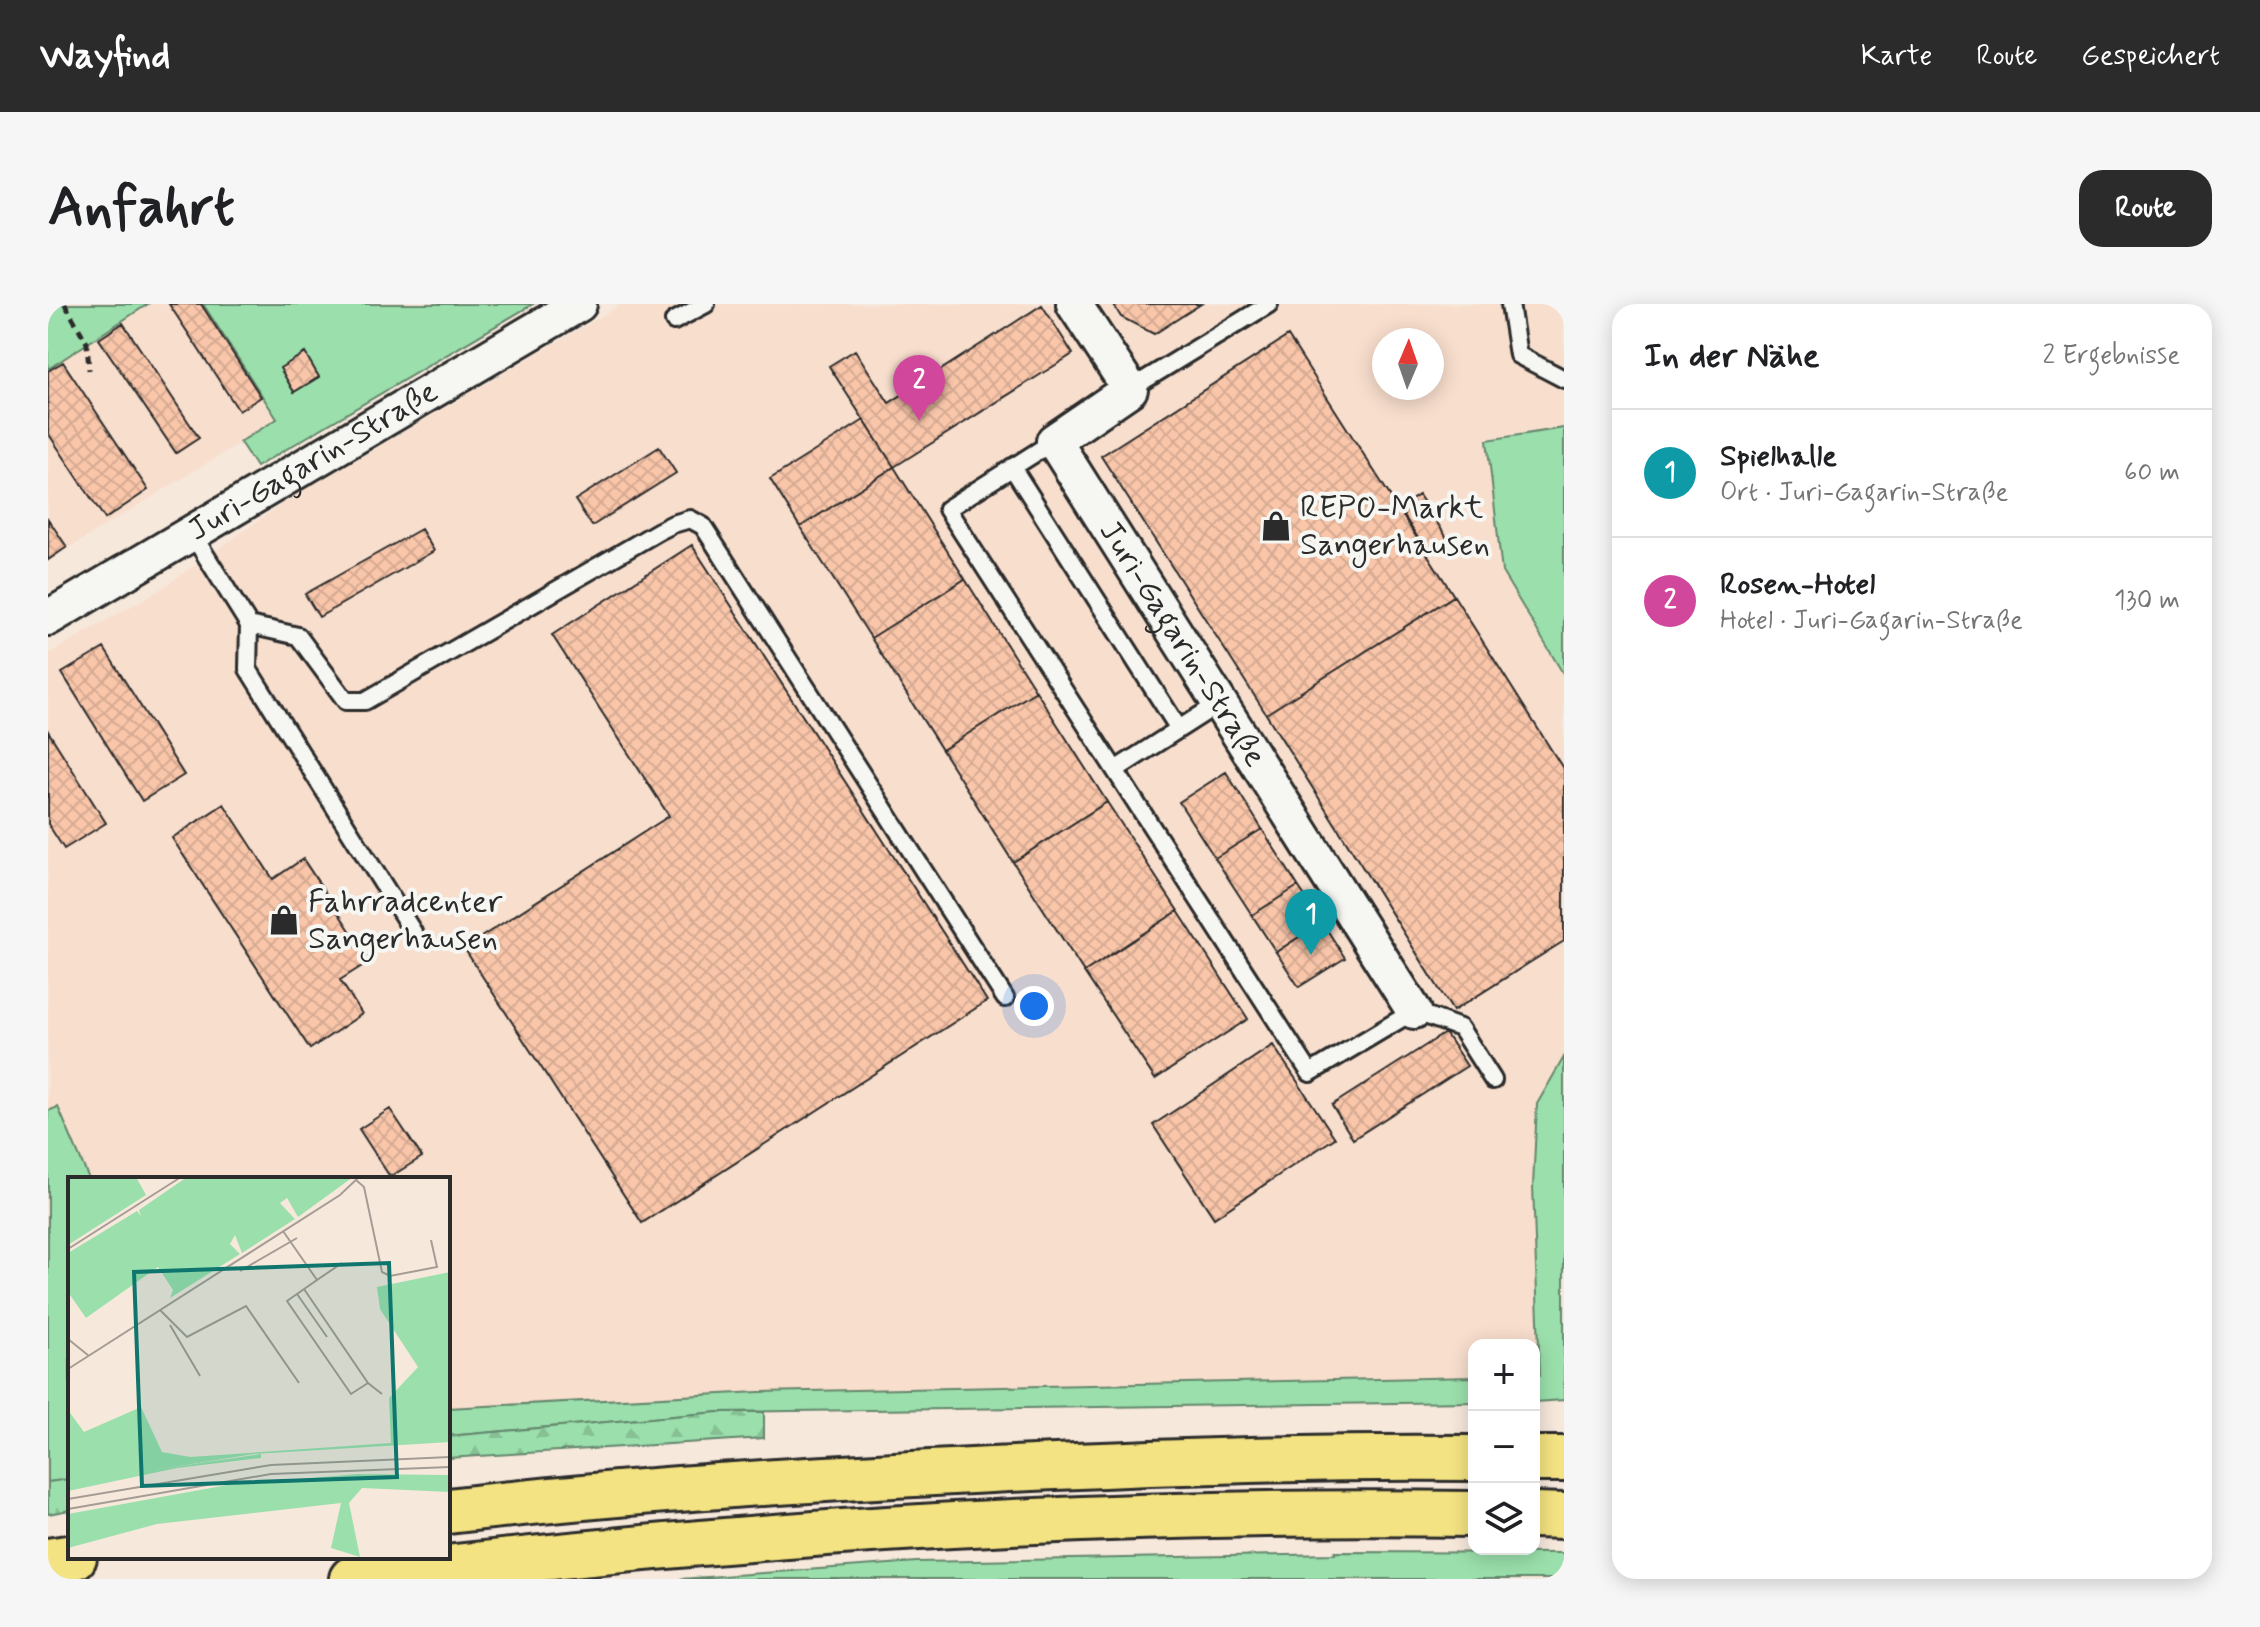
<!DOCTYPE html>
<html lang="de">
<head>
<meta charset="utf-8">
<style>
  body { margin:0; font-family:Mynerve,sans-serif; background:#f6f6f6; color:#202124 }
  .controls { position:absolute; right:24px; bottom:24px; display:grid; overflow:hidden; border-radius:16px; box-shadow:0 4px 20px #0003 }
  .controls button { width:72px; height:72px; display:grid; place-items:center; padding:0; border:0; border-bottom:2px solid #e0e0e0; background:#fff; color:#202124; font:40px sans-serif }
  .compass { position:absolute; left:1324px; top:24px; width:72px; height:72px; border-radius:50%; background:#fff; box-shadow:0 4px 20px #0003; rotate:2deg }
  .you { position:absolute; left:986px; top:702px; width:28px; height:28px; margin:-20px; border:6px solid #fff; border-radius:50%; background:#1a73e8; box-shadow:0 0 0 12px #1a73e833 }
  .badge { display:grid; place-items:center; width:52px; height:52px; border-radius:50%; background:#2b2b2b; color:#fff; font-size:26px; font-weight:700 }
  .pin { position:absolute; translate:-50% -66px; filter:drop-shadow(0 2px 4px #0008) }
  .pin::after { content:''; position:absolute; top:42px; width:28px; height:24px; background:inherit; clip-path:polygon(0 0,100% 0,50% 100%) }
  .list { margin:0; padding:0; list-style:none }
  h2 { display:flex; justify-content:space-between; align-items:center; height:104px; margin:0; padding:0 32px; font-size:34px }
  h2 small { font-size:26px; font-weight:400; color:#757577 }
  .list li { display:grid; grid-template-columns:52px 1fr auto; gap:24px; align-items:center; box-sizing:border-box; height:128px; padding:0 32px; border-top:2px solid #e0e0e0 }
  .list b { display:block; font-size:30px; white-space:nowrap }
  .list p { margin:0; font-size:26px; white-space:nowrap; color:#757577 }
  .list em { font-size:26px; font-style:normal; color:#757577 }
  .icon { flex:none; width:44px; height:44px; fill:none; stroke:currentColor; stroke-width:2; stroke-linecap:round; stroke-linejoin:round }
  .map { position:relative; flex:none; width:1516px; height:1275px; overflow:hidden; border-radius:24px }
  header { display:flex; align-items:center; gap:48px; box-sizing:border-box; height:112px; padding:0 40px; background:#2b2b2b; color:#fff }
  header strong { font-size:38px }
  nav { display:flex; gap:44px; margin-inline-start:auto; font-size:28px }
  .intro { display:flex; align-items:center; justify-content:space-between; box-sizing:border-box; height:192px; padding:0 48px }
  h1 { margin:0; font-size:56px }
  .button { padding:20px 36px; border-radius:24px; background:#2b2b2b; color:#fff; font-size:28px; font-weight:700 }
  main { display:flex; gap:48px; padding:0 48px }
  aside { flex:1; background:#fff; border-radius:24px; box-shadow:0 4px 20px #0003 }
  .map>svg:first-child { display:block }
  .built { fill:#f8decd; fill-rule:evenodd }
  .green { fill:#9be0ac; stroke:#63866c; stroke-width:2 }
  .forest { fill:url(#forest-firs); stroke:#63866c; stroke-width:2 }
  .building { fill:url(#building-cross-hatch); stroke:#2b2b2b; stroke-width:2 }
  .lines { fill:none; stroke-linecap:round; stroke-linejoin:round }
  .service-casing { stroke:#2b2b2b; stroke-width:22 }
  .minor-casing { stroke:#2b2b2b; stroke-width:40 }
  .motorway-casing { stroke:#2b2b2b; stroke-width:50 }
  .path { stroke:#2b2b2b; stroke-width:5; stroke-dasharray:8 6; stroke-linecap:butt }
  .service { stroke:#f6f6f2; stroke-width:16 }
  .minor { stroke:#f6f6f2; stroke-width:34 }
  .motorway { stroke:#f4e382; stroke-width:44 }
  .labels { text-anchor:middle; dominant-baseline:central; stroke-width:8; stroke-linejoin:round; paint-order:stroke }
  .street-label { font-size:32px; fill:#2b2b2b; stroke:#f6f6f2 }
  .poi-label { font-size:32px; fill:#2b2b2b; stroke:#f6f6f2; text-anchor:start }
  .inset-road { fill:none; stroke:#a59c95; stroke-width:2 }
  .view { fill:#0f766e; fill-opacity:0.15; stroke:#0f766e; stroke-width:4 }
  .inset-edge { fill:none; stroke:#2b2b2b; stroke-width:4 }
</style>
</head>
<body>
<header>
<strong>Wayfind</strong>
<nav><a>Karte</a><a>Route</a><a>Gespeichert</a></nav>
</header>
<div class="intro"><h1>Anfahrt</h1><a class="button">Route</a></div>
<main>
<div class="map">
<svg width="1516" height="1275" viewBox="0 0 1516 1275">
  <defs>
    <pattern id="forest-firs" width="22" height="20" patternUnits="userSpaceOnUse" patternTransform="scale(2)"><rect width="22" height="20" fill="#9be0ac"/><path d="M5 1l3.5 6h-7zM16 11l3.5 6h-7z" fill="#86c094"/></pattern>
    <pattern id="building-cross-hatch" width="8" height="8" patternUnits="userSpaceOnUse" patternTransform="scale(2)"><rect width="8" height="8" fill="#f9c6aa"/><path d="M0 0l8 8M0 8l8-8" fill="none" stroke="#d6aa92"/></pattern>
  </defs>
  <rect width="100%" height="100%" fill="#f7e8dc"/>
  <filter id="ink" filterUnits="userSpaceOnUse"><feTurbulence type="fractalNoise" baseFrequency=".0125" numOctaves="2"/><feDisplacementMap in="SourceGraphic" scale="16" xChannelSelector="R" yChannelSelector="G"/><feConvolveMatrix kernelMatrix="1 2 1 2 8 2 1 2 1" color-interpolation-filters="sRGB"/></filter>
  <g filter="url(#ink)">
    <path class="built" d="M100 0H155L229 116 0 257V65Z
      M574 0H1516V124L1439 137 1454 268 1516 371V753L1489 800 1485 882 1492 1071 1486 1072V1041H1426V1073L711 1088 400 1104V875H41L10 803 0 807V350L113 285 240 196ZM1336 36H1384V84H1336Z"/>
    <path class="green" d="M0 0H100L0 65Z
      M155 0H485L208 163 192 138 229 115Z
      M1516 124V371L1454 268 1439 136Z
      M1516 753V1096L1486 1098V1072L1492 1071 1485 882 1489 800Z
      M10 803 41 875H22V1175L0 1178V807Z
      M1426 1073V1098L671 1108 400 1132V1104L711 1088Z
      M1287 1248 1516 1249V1275H632L869 1258 1287 1250Z"/>
    <path class="forest" d="M671 1108H716V1134L400 1154V1132Z
      M22 1175V1206L0 1210V1178Z"/>
    <path class="building" d="M121 0H153L213 93 191 107Z
      M1065 0H1153L1106 30 1073 13Z
      M994 1 1025 50 846 163 781 62 807 46 841 99Z
      M75 19 151 134 128 149 51 35Z
      M1240 32 1406 292 1218 410 1053 152Z
      M257 49 271 73 246 88 232 64Z
      M15 58 100 186 57 215 0 129V67Z
      M816 116 846 163 752 223 722 175Z
      M611 143 628 169 544 222 527 196Z
      M846 163 917 275 823 334 752 223Z
      M1371 191 1401 237 1380 250 1351 204Z
      M0 215 19 243 0 256Z
      M373 225 386 247 271 313 257 290Z
      M644 241 939 697 594 919 416 644 621 512 504 331Z
      M917 275 988 387 894 446 823 334Z
      M1406 292 1516 466V637L1405 707 1218 410Z
      M56 344 136 471 94 497 14 369Z
      M988 387 1059 498 965 558 894 446Z
      M0 427 58 519 16 545 0 520Z
      M1178 468 1214 525 1167 554 1131 498Z
      M1059 498 1130 607 1036 668 965 558Z
      M176 500 225 575 255 555 322 657 292 676 314 710 262 745 124 534Z
      M1214 525 1250 582 1204 611 1167 554Z
      M1250 582 1274 618 1228 648 1204 611Z
      M1130 607 1200 715 1107 775 1036 668Z
      M1274 618 1297 654 1251 683 1228 648Z
      M1397 729 1419 762 1305 835 1284 801Z
      M1225 741 1287 834 1166 914 1105 821Z
      M342 805 374 853 342 873 311 825Z"/>
    <g class="lines">
      <g class="service-casing">
        <path id="service" d="M1462 0 1470 51 1516 75
          M626 17 658 0
          M1082 85 1221 0
          M1006 137 899 205 1262 769 1366 707 1412 724 1445 776
          M964 163 1131 425
          M143 228 201 321 250 332 298 397H317L611 227 625 220 642 215 655 222 957 694
          M201 321 200 365 365 628
          M1067 466 1170 400"/>
      </g>
      <g class="minor-casing">
        <g id="minor">
          <path id="s1" d="M1026 0 1082 85 1006 137 1366 707"/>
          <path id="s2" d="M0 314 531 0"/>
        </g>
      </g>
      <g class="motorway-casing">
        <path id="motorway" d="M1486 1155H1516
          M400 1207C580 1186 761 1175 943 1166 1103 1158 1265 1152 1426 1154
          M1486 1211 1516 1212
          M0 1257 26 1253
          M304 1275C676 1230 1051 1204 1426 1210"/>
      </g>
      <path class="path" d="M17 0 39 39 41 66"/>
      <use href="#service" class="service"/>
      <use href="#minor" class="minor"/>
      <use href="#motorway" class="motorway"/>
    </g>
  </g>
  <defs>
    <g id="shop-bare" transform="scale(2.4)"><path d="M-5-2.5h2.3a2.7 3.5 0 0 1 5.4 0H5L5.5 6h-11ZM-1.5-2.5h3a1.5 2.3 0 0 0-3 0Z" fill="#2b2b2b" stroke="#f6f6f2" stroke-width="2.5" paint-order="stroke"/></g>
  </defs>
  <g fill-rule="evenodd">
    <use href="#shop-bare" x="1228" y="222"/>
    <use href="#shop-bare" x="236" y="616"/>
  </g>
  <g class="labels">
    <g class="street-label">
      <text stroke="none"><textPath href="#s2" startOffset="308">Juri-Gagarin-Straße</textPath></text>
      <text stroke="none"><textPath href="#s1" startOffset="434">Juri-Gagarin-Straße</textPath></text>
    </g>
    <g class="poi-label">
      <text x="1252" y="204">REPO-Markt<tspan x="1252" dy="37">Sangerhausen</tspan></text>
      <text x="260" y="598">Fahrradcenter<tspan x="260" dy="37">Sangerhausen</tspan></text>
    </g>
  </g>
  <g transform="translate(20 873)">
    <rect width="382" height="382" fill="#f7e8dc"/>
    <path d="M0 0H68L78 18 0 68ZM119 0H285L230 40 219 21 212 26 227 42 174 76 167 58 162 67 172 77 102 121 105 113 90 90 18 141 0 115V76L69 34 73 39 71 33ZM382 95V265L186 277 0 307V233L16 255 73 230 94 275 122 280 323 266 321 221 350 190 312 132 309 110ZM290 297 382 298V315L294 311 281 326 292 380 263 371 273 326 89 347 0 371V337L159 308Z" fill="#9be0ac"/>
    <path d="M193 277V281L109 291 0 314V307L17 303Z" fill="#9be0ac"/>
    <path class="inset-road" d="M288 3 296 10 314 95 322 99 369 90 363 63M215 54 249 103 219 124 283 217 300 206M0 72 113 0M172 94 229 61M249 103 274 86M236 112 300 206 314 217M229 117 259 160M92 133 119 160 178 129 231 206M102 148 132 199M0 162 21 179M0 192 272 18 291 0M0 322 203 288 382 280M0 332 203 297 382 290"/>
    <path class="view" d="M321 86 329 300 74 309 66 95Z"/>
    <rect width="382" height="382" class="inset-edge"/>
  </g>
</svg>
<div class="controls">
<button>+</button>
<button>−</button>
<button><svg class="icon" aria-label="layers" viewBox="0 0 24 24"><path d="M12 4l9 5-9 5-9-5zM3 14l9 5 9-5"/></svg></button>
</div>
<svg class="compass" viewBox="-18 -18 36 36"><path d="M0-13l5 13h-10z" fill="#e53935"/><path d="M0 13l5-13h-10z" fill="#757577"/></svg>
<div class="you"></div>
<div class="pin badge" style="left:1263px;top:651px;background:#0f9aa8">1</div>
<div class="pin badge" style="left:871px;top:117px;background:#d1479c">2</div>
</div>
<aside>
<h2>In der Nähe<small>2 Ergebnisse</small></h2>
<ul class="list">
<li><span class="badge" style="background:#0f9aa8">1</span><div><b>Spielhalle</b><p>Ort · Juri-Gagarin-Straße</p></div><em>60 m</em></li>
<li><span class="badge" style="background:#d1479c">2</span><div><b>Rosen-Hotel</b><p>Hotel · Juri-Gagarin-Straße</p></div><em>130 m</em></li>
</ul>
</aside>
</main>
</body>
</html>
